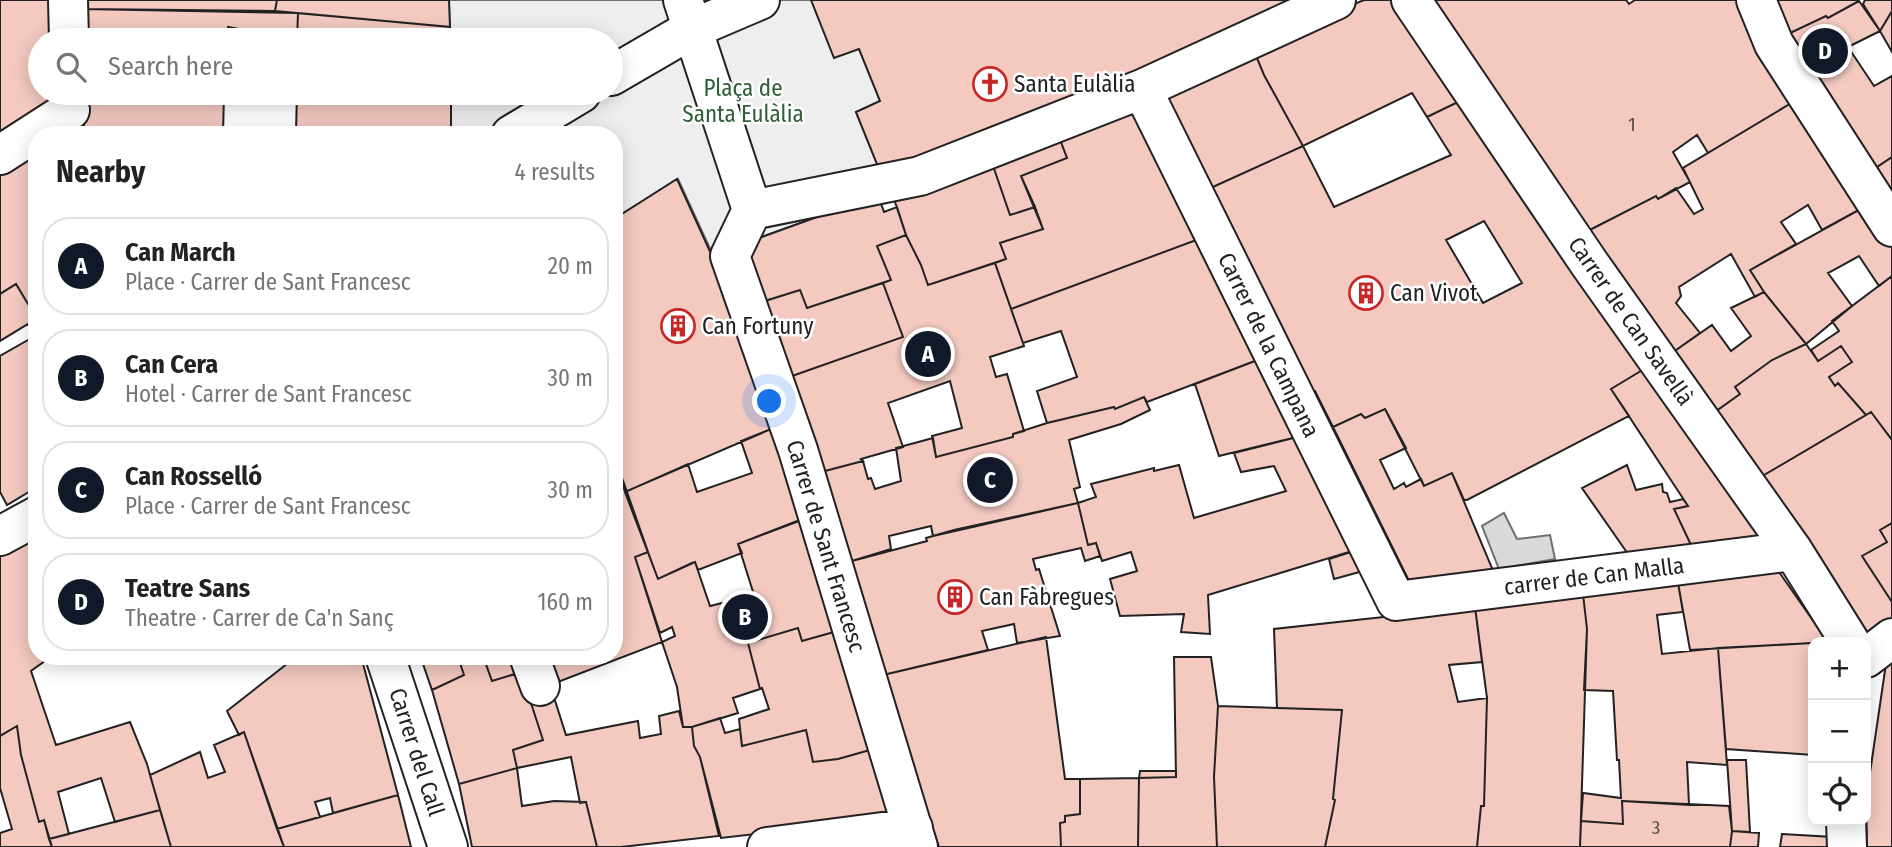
<!DOCTYPE html>
<html lang="en">
<head>
<meta charset="utf-8">
<style>
  body { margin:0; font-family:"Fira Sans Condensed",sans-serif; background:#f2f2f2; color:#222 }
  .controls { position:absolute; right:21px; bottom:21px; display:grid; overflow:hidden; border-radius:14px; box-shadow:0 4px 18px #0003 }
  .controls button { width:63px; height:63px; display:grid; place-items:center; padding:0; border:0; border-bottom:2px solid #e0e0e0; background:#fff; color:#222; font:35px sans-serif }
  .you { position:absolute; left:770px; top:402px; width:24px; height:24px; margin:-18px; border:5px solid #fff; border-radius:50%; background:#1a73e8; box-shadow:0 0 0 10px #1a73e833 }
  .badge { display:grid; place-items:center; width:46px; height:46px; border-radius:50%; background:#111827; color:#fff; font-size:23px; font-weight:700 }
  .pin { position:absolute; translate:-50% -50%; border:4px solid #fff; box-shadow:0 2px 7px #0006 }
  .list { margin:0; padding:0; list-style:none }
  h2 { display:flex; justify-content:space-between; align-items:center; height:91px; margin:0; padding:0 28px; font-size:30px }
  h2 small { font-size:23px; font-weight:400; color:#767676 }
  .list li { display:grid; grid-template-columns:46px 1fr auto; gap:21px; align-items:center; box-sizing:border-box; height:98px; margin:0 14px 14px; padding:0 14px; border:2px solid #e0e0e0; border-radius:28px }
  .list b { display:block; font-size:26px; white-space:nowrap }
  .list p { margin:0; font-size:23px; white-space:nowrap; color:#767676 }
  .list em { font-size:23px; font-style:normal; color:#767676 }
  .icon { flex:none; width:38px; height:38px; fill:none; stroke:currentColor; stroke-width:2; stroke-linecap:round; stroke-linejoin:round }
  .map { position:relative; flex:none; width:1892px; height:847px; overflow:hidden }
  .search { position:absolute; background:#fff; box-shadow:0 4px 18px #0003; left:28px; top:28px; width:595px; height:77px; display:flex; align-items:center; gap:18px; box-sizing:border-box; padding:0 24px; border-radius:38px; color:#767676; font-size:26px }
  .panel { position:absolute; background:#fff; box-shadow:0 4px 18px #0003; left:28px; top:126px; width:595px; height:539px; border-radius:28px }
  .map>svg:first-child { display:block }
  .green { fill:#eee; stroke:#6f6f6f; stroke-width:2 }
  .water { fill:#d9d9d9; stroke:#6f6f6f; stroke-width:2 }
  .building { fill:#f3c9c0; stroke:#222; stroke-width:2; fill-rule:evenodd }
  .lines { fill:none; stroke-linecap:round; stroke-linejoin:round }
  .street-casing { stroke:#222; stroke-width:42 }
  .street { stroke:#fff; stroke-width:38 }
  .labels { text-anchor:middle; dominant-baseline:central; stroke-width:5; stroke-linejoin:round; paint-order:stroke }
  .number-label { font-size:19px; fill:#564c4a }
  .poi-label { font-size:23px; fill:#222; stroke:#fff; text-anchor:start }
  .park-label { font-size:23px; fill:#2f5e38; stroke:#fff }
  .street-label { font-size:23px; fill:#222; stroke:#fff }
</style>
</head>
<body>
<div class="map">
<svg width="1892" height="847" viewBox="0 0 1892 847">
  <rect width="100%" height="100%" fill="#fff"/>
  <path class="green" d="M449 0H811L859 49 880 101 856 112 879 169 878 195 745 243 719 268 678 179 614 219V135H451V93H611V40H450Z"/>
  <path class="water" d="M1504 513 1517 539 1550 535 1555 559 1499 569 1482 526Z"/>
  <path class="building" d="M0 0H54L55 40H40V93H56V102L0 137Z
    M82 0H277L275 11 83 9Z
    M277 0H449L450 27 275 11Z
    M811 0H1308L1218 39 936 150 879 169 856 112 880 101 859 49 834 58Z
    M1364 0H1400L1460 101 1427 117 1412 93 1303 146 1264 75 1252 46Z
    M1427 0H1626L1629 4 1635 0H1743L1798 99 1708 153 1697 135 1673 152 1690 182 1658 199 1656 196 1580 235Z
    M1773 0H1858L1859 1 1828 18 1826 16 1788 34Z
    M1865 0H1892V11L1880 31 1863 4Z
    M1859 1 1880 31 1848 47 1874 86 1892 76V157L1874 169 1788 34 1826 16 1828 18Z
    M83 9 298 13 297 40 228 27 227 40H83Z
    M1892 11V52L1880 31Z
    M298 13 450 27V40H297Z
    M1252 46 1264 75 1303 146 1204 191 1164 90Z
    M84 93H224L223 135H84Z
    M297 93H451V135H288L296 132Z
    M1798 99 1866 206 1822 230 1808 205 1781 222 1796 244 1750 270 1764 292 1755 297 1731 254 1679 287 1681 296 1676 303 1700 333 1669 355 1580 235 1656 196 1658 199 1676 188 1694 214 1703 209 1683 168Z
    M1460 101 1654 363 1611 389 1629 416 1467 500H1464L1452 473 1424 486 1385 409 1365 418 1361 414 1333 427 1315 391 1305 396 1204 191 1303 146 1334 207 1451 155 1427 117ZM1484 221 1522 283 1483 303 1446 240Z
    M1143 108 1207 236 1011 309 995 263 1006 259 1000 243 1043 229 1021 176 1067 158 1056 129Z
    M1056 129 1067 158 1021 176 1035 207 1010 215 990 157Z
    M37 146V299L28 304 16 284 0 294V168Z
    M990 157 1010 215 1035 207 1043 229 1000 243 1006 259 928 285 921 265 906 235 891 190Z
    M1892 157V196L1874 169Z
    M677 179 738 313 776 427 625 492 614 455V219Z
    M878 195 884 212 897 207 906 235 877 246 891 280 807 308 800 290 765 301 745 243Z
    M1866 206 1892 247V276L1879 286 1859 256 1828 273 1852 306 1806 344 1764 292 1750 270Z
    M906 235 921 265 928 285 995 263 1024 346 990 357 996 377 1007 374 1024 431 1013 434V437L936 457 932 436 962 428 950 381 888 403 903 447 861 459 863 461 825 471 792 376 903 337 883 283 891 280 877 246Z
    M1207 236 1268 356 1147 402 1144 397 1115 409 1114 407 1047 423 1037 391 1077 377 1061 331 1023 343 1011 309Z
    M1892 276V440L1871 412 1866 415 1838 383 1835 386 1829 377 1852 362 1841 346 1818 361 1811 350 1839 331 1832 321Z
    M883 283 903 337 792 376 765 301 800 290 807 308Z
    M16 284 28 304 37 299V487L7 505 0 492V356L35 336 28 324 0 341V294Z
    M1764 292 1806 344 1772 360 1735 387 1740 394 1712 414 1669 355 1712 325 1731 351 1751 336 1731 308Z
    M1806 344 1818 361 1841 346 1852 362 1829 377 1835 386 1838 383 1866 415 1759 478 1712 414 1740 394 1735 387 1772 360Z
    M1268 356 1305 435 1219 456 1195 384Z
    M1654 363 1773 536 1691 545 1674 509 1688 506 1611 389Z
    M1144 397 1150 410 1121 424 1069 440 1080 487 1074 489 1078 503 933 536 931 526 889 536 891 549 852 561 850 559 825 471 863 461 868 479 871 478 875 489 901 481 896 448 933 438 936 457 1013 437V434L1047 423 1114 407 1115 409Z
    M1385 409 1406 448 1380 460 1394 489 1404 483 1406 487 1421 479 1424 486 1452 473 1497 580 1412 587 1333 427 1361 414 1365 418Z
    M1871 412 1892 440V523L1880 530 1887 542 1862 556 1892 602V621L1868 638 1759 478Z
    M776 427 805 518 738 544 742 553 698 570 695 562 692 563 658 579 625 492 688 464 697 492 752 473 741 441Z
    M1305 435 1359 549 1208 595 1210 634 1181 632 1184 614 1120 616 1110 579 1137 571 1131 552 1102 561 1096 543 1088 545 1078 503 1096 497 1091 484 1154 468V471L1179 465 1194 518 1286 491 1274 466 1241 472 1234 453Z
    M614 455 648 552 635 557 662 642 550 685 534 656H614Z
    M1627 465 1636 490 1662 484 1663 492 1667 493 1670 502 1683 499 1688 506 1674 509 1691 545 1628 554 1582 488Z
    M1078 503 1088 545 1096 543 1100 556 1085 561 1081 548 1033 559 1036 570 1039 569 1060 636 1017 643 1014 624 982 631 988 650 883 675 852 561 927 541 926 538 954 530Z
    M807 518 841 630 802 641 798 628 748 643 760 689 733 698 738 713 692 727H683L677 687 662 642 675 636 672 627 660 633 635 557 648 552 658 579 695 562 710 606 754 595 738 544Z
    M1892 523V602L1862 556 1887 542 1880 530Z
    M37 529V656H52L31 671 56 745 130 722 147 764 160 810 115 822 101 778 58 792 69 834 49 839 44 820 39 822 21 755 17 726 0 736V551Z
    M1354 551 1363 571 1334 579 1329 559Z
    M1779 572 1828 642 1690 650 1678 583Z
    M1678 583 1683 612 1657 615 1662 654 1718 648 1727 765 1687 762 1689 805 1622 801 1623 824 1581 821 1583 793 1621 798 1619 760H1617L1613 691 1584 690 1587 629 1583 594Z
    M1583 594 1587 629 1580 847H1477L1481 806H1484L1487 698 1475 607Z
    M1475 607 1482 662 1449 665 1458 702 1487 698 1484 806H1481L1477 847H1325L1335 800 1333 799 1342 710 1277 708 1274 629Z
    M798 628 802 641 841 630 877 748 838 759 813 762 806 730 742 746 739 719 769 709 762 688 760 689 748 643Z
    M1046 637 1065 779H1080V814L1065 816V822L1060 823 1061 847H939L883 675Z
    M1813 643V755L1726 749 1718 648Z
    M1892 646V847H1867L1866 800 1888 650Z
    M297 656H361L398 795 333 813 330 798 315 802 320 817 277 829 244 732 239 735 227 711Z
    M435 656H474L460 663 464 675 432 690 423 664Z
    M474 656H483L492 681 515 674 529 697 543 740 513 750 517 768 459 784 432 690 464 675 460 663Z
    M483 656H520L515 674 492 681Z
    M1174 657H1211L1218 706 1214 777 1217 847H1138L1139 778 1176 777Z
    M550 685 566 735 638 721 640 738 661 734 659 716 679 711 683 727H692L694 746 700 757 719 836 621 847H597L586 802 580 803 571 757 517 768 513 750 543 740 529 697Z
    M1218 706 1342 710 1333 799 1335 800 1325 847H1217L1214 777Z
    M720 718 725 733 740 729 742 746 806 730 813 762 838 759 877 748 900 817 721 838 700 757 694 746 692 727Z
    M17 726 21 755 39 822 44 820 52 847H0V833L12 829 0 788V736Z
    M244 732 284 847H171L150 775 200 752 208 778 225 772 214 745Z
    M1727 760H1746L1750 832 1732 831Z
    M517 768 522 806 554 801 586 802 597 847H472L459 784Z
    M1140 771H1176V777L1139 778Z
    M1139 778 1138 847H1061L1060 823 1065 822V816L1080 814V779Z
    M398 795 411 847H284L277 829Z
    M1622 801 1729 806 1732 831 1730 847H1580L1581 821 1623 824Z
    M160 810 171 847H52L49 839Z
    M1732 831 1759 833 1758 847H1730Z
    M1782 834 1833 837 1832 847H1780Z"/>
  <g class="lines">
    <g class="street-casing">
      <path id="street" d="M68 0 69 40
        M683 0 752 210
        M1411 0 1589 263 1793 551 1850 642
        M1756 0 1774 44 1892 227
        M611 76 692 29 760 0
        M1142 89 1396 601 1793 551
        M511 135 581 93
        M0 155 70 110
        M752 210 730 256 798 450 918 847
        M752 210 920 176 1142 89 1336 0
        M0 536 37 516
        M385 656 448 847
        M529 656 540 686
        M1866 658 1892 638
        M1846 821 1847 847
        M767 847 913 828"/>
    </g>
    <use href="#street" class="street"/>
  </g>
  <defs>
    <g id="church-ring" transform="scale(1.75)"><circle r="9.5" fill="#fff" stroke="#c62828" stroke-width="1.5"/><path d="M-1.2-6h2.4v3.5h3.3v2.4h-3.3V6h-2.4V-.1h-3.3v-2.4h3.3Z" fill="#c62828"/></g>
    <g id="building-ring" transform="scale(1.75)"><circle r="9.5" fill="#fff" stroke="#c62828" stroke-width="1.5"/><path d="M-4-6H4V6H1V3H-1V6H-4ZM-2.5-4.3h1.7v1.8h-1.7ZM.8-4.3h1.7v1.8H.8ZM-2.5-1h1.7V.8h-1.7ZM.8-1h1.7V.8H.8Z" fill="#c62828"/></g>
  </defs>
  <g fill-rule="evenodd">
    <use href="#church-ring" x="990" y="84"/>
    <use href="#building-ring" x="1366" y="293"/>
    <use href="#building-ring" x="678" y="326"/>
    <use href="#building-ring" x="955" y="597"/>
  </g>
  <g class="labels">
    <g class="number-label">
      <text x="1632" y="124">1</text>
      <text x="1656" y="827">3</text>
    </g>
    <g class="poi-label">
      <text x="1014" y="84">Santa Eulàlia</text>
      <text x="1390" y="293">Can Vivot</text>
      <text x="702" y="326">Can Fortuny</text>
      <text x="979" y="597">Can Fàbregues</text>
    </g>
    <g class="park-label">
      <text x="743" y="88">Plaça de<tspan x="743" dy="26">Santa Eulàlia</tspan></text>
    </g>
    <g class="street-label">
      <text transform="translate(1631 321) rotate(55)">Carrer de Can Savellà</text>
      <text transform="translate(1269 345) rotate(64)">Carrer de la Campana</text>
      <text transform="translate(826 546) rotate(73)">Carrer de Sant Francesc</text>
      <text transform="translate(1594 576) rotate(-7)">carrer de Can Malla</text>
      <text transform="translate(417 752) rotate(72)">Carrer del Call</text>
    </g>
  </g>
</svg>
<div class="controls">
<button>+</button>
<button>−</button>
<button><svg class="icon" aria-label="locate" viewBox="0 0 24 24"><circle cx="12" cy="12" r="6"/><path d="M12 2v4M12 18v4M2 12h4M18 12h4"/></svg></button>
</div>
<div class="you"></div>
<div class="pin badge" style="left:928px;top:354px">A</div>
<div class="pin badge" style="left:745px;top:617px">B</div>
<div class="pin badge" style="left:990px;top:480px">C</div>
<div class="pin badge" style="left:1825px;top:51px">D</div>
<div class="search"><svg class="icon" aria-label="search" viewBox="0 0 24 24"><circle cx="10" cy="10" r="6"/><path d="M15 15l6 6"/></svg>Search here</div>
<section class="panel">
<h2>Nearby<small>4 results</small></h2>
<ul class="list">
<li><span class="badge">A</span><div><b>Can March</b><p>Place · Carrer de Sant Francesc</p></div><em>20 m</em></li>
<li><span class="badge">B</span><div><b>Can Cera</b><p>Hotel · Carrer de Sant Francesc</p></div><em>30 m</em></li>
<li><span class="badge">C</span><div><b>Can Rosselló</b><p>Place · Carrer de Sant Francesc</p></div><em>30 m</em></li>
<li><span class="badge">D</span><div><b>Teatre Sans</b><p>Theatre · Carrer de Ca'n Sanç</p></div><em>160 m</em></li>
</ul>
</section>
</div>
</body>
</html>
